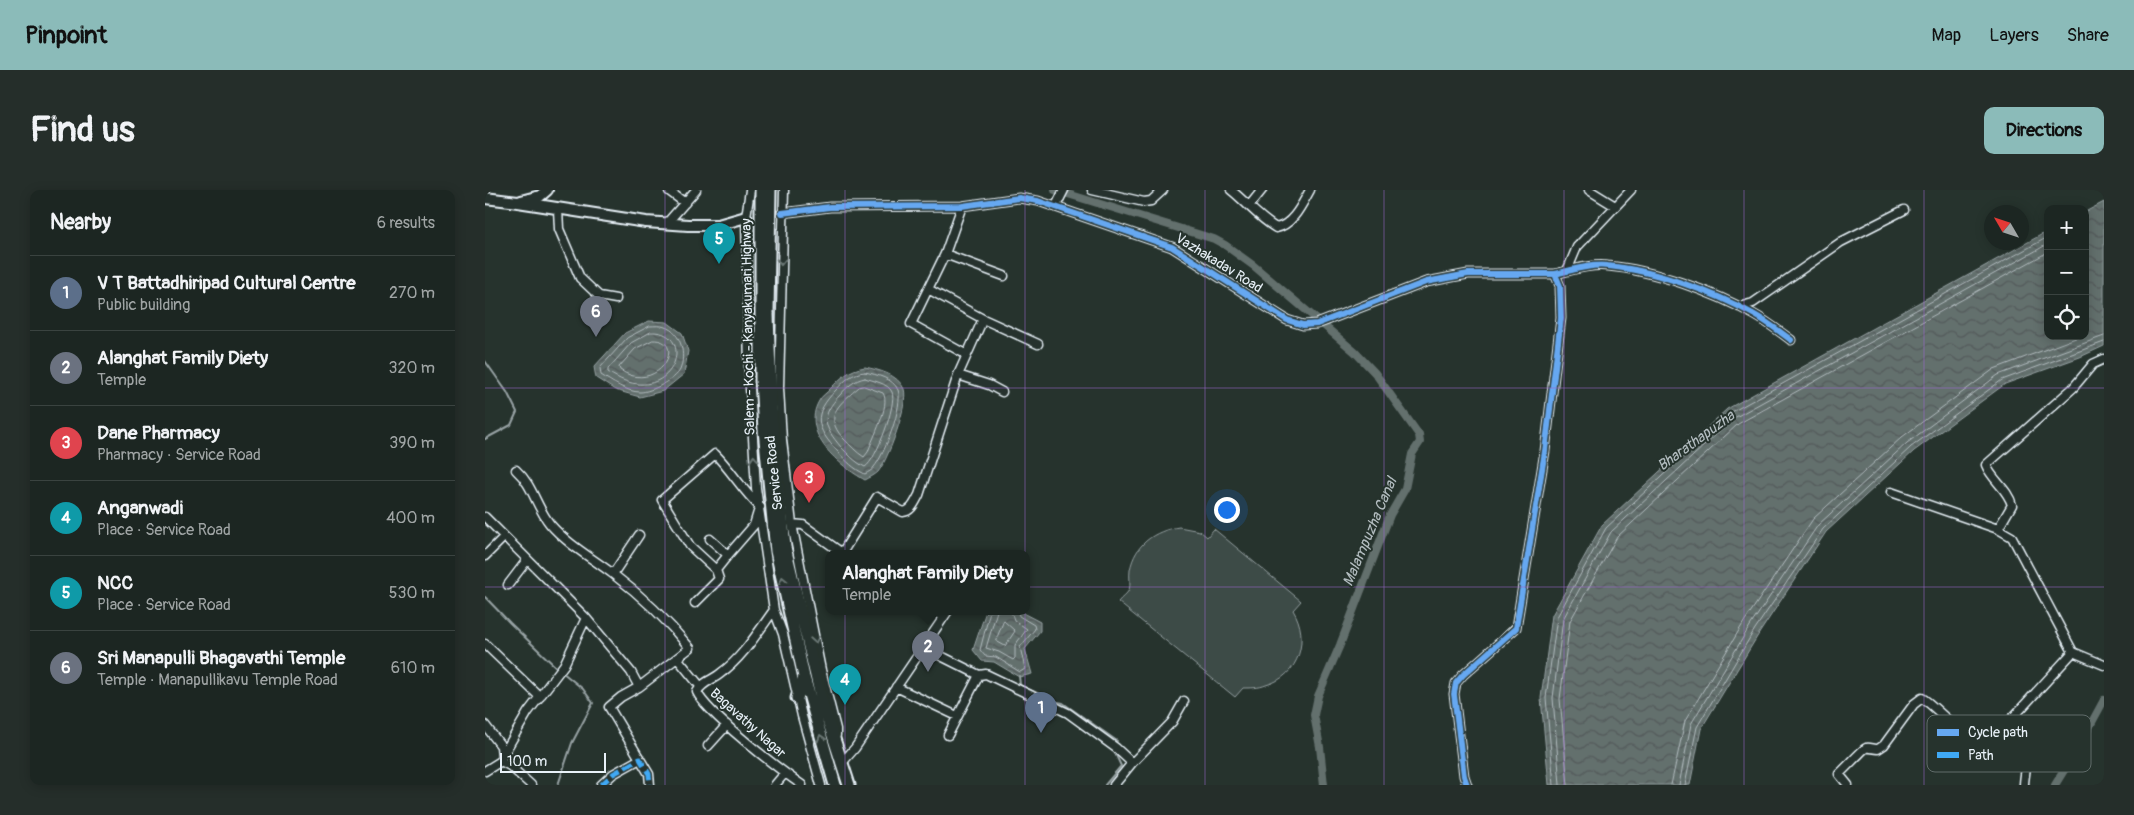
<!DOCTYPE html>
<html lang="en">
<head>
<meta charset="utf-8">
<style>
  body { margin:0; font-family:Pangolin,sans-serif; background:#252e2a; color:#f1f3f6 }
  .controls { position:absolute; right:15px; top:15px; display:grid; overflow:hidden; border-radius:10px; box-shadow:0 2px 12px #0003 }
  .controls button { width:45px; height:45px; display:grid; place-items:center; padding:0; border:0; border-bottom:1px solid #3a4340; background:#1c2622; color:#f1f3f6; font:25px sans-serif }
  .compass { position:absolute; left:1499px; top:15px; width:45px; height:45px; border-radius:50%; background:#1c2622; box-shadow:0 2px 12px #0003; rotate:309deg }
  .scale { position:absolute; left:15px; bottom:12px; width:106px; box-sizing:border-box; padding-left:5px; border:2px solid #e8f1f8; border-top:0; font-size:14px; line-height:18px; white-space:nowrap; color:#e8f1f8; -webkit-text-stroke:4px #26332d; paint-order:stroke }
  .you { position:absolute; left:741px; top:319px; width:18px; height:18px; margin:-12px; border:4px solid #fff; border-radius:50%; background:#1a73e8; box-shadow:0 0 0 8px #1a73e833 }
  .badge { display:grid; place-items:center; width:32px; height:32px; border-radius:50%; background:#8bbbb9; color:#fff; font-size:16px; font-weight:700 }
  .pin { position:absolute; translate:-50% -41px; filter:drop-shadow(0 1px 2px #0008) }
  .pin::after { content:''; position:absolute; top:26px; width:18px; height:15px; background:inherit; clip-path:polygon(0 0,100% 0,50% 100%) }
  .popup { position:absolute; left:340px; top:360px; width:205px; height:65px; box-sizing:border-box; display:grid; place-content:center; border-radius:10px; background:#1c2622; filter:drop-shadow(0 1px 4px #0005); font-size:16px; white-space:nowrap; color:#a0a5a5 }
  .popup b { font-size:19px; color:#f1f3f6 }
  .popup::after { content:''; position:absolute; left:50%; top:100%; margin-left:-10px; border:10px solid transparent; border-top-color:#1c2622 }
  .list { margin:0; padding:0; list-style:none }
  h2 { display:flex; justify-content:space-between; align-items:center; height:65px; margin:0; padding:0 20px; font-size:21px }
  h2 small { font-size:16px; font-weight:400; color:#a0a5a5 }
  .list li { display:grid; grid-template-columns:32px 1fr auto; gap:15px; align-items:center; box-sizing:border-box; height:75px; padding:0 20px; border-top:1px solid #3a4340 }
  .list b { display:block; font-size:19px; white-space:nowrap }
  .list p { margin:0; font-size:16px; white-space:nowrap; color:#a0a5a5 }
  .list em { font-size:16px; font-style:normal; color:#a0a5a5 }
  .icon { flex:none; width:28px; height:28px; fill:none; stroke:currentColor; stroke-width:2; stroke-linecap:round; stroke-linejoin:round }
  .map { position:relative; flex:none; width:1619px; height:595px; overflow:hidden; border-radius:10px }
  header { display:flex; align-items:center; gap:30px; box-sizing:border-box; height:70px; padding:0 25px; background:#8bbbb9; color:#111 }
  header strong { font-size:24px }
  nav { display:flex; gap:28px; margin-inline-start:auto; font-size:18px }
  .intro { display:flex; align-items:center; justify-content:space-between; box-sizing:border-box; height:120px; padding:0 30px }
  h1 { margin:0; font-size:35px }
  .button { padding:12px 22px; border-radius:10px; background:#8bbbb9; color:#111; font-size:18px; font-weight:700 }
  main { display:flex; gap:30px; padding:0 30px }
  aside { flex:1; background:#1c2622; border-radius:10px; box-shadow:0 2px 12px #0003 }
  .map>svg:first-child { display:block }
  .grass { fill:#3e4b47; stroke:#939ea0 }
  .water { fill:url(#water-waves); stroke:#98a3a5 }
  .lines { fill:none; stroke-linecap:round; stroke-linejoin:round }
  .shore { stroke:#b3bdc0; stroke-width:1 }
  .stream { stroke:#98a3a5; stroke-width:2 }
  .canal { stroke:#636f6d; stroke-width:8 }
  .minor-casing { stroke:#e8f1f8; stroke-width:11 }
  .major-casing { stroke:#e8f1f8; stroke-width:14 }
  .highway-casing { stroke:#e8f1f8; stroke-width:15 }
  .minor { stroke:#26332d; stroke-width:8 }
  .major { stroke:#26332d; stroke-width:10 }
  .highway { stroke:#26332d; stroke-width:11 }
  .quiet { stroke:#3fa9f5; stroke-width:5; stroke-dasharray:10 5; stroke-linecap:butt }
  .cycleway-casing { stroke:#26332d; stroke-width:9 }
  .cycleway { stroke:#66a8f1; stroke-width:6 }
  .oneway { stroke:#6a7674 }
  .grid { fill:none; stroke:#9c67d0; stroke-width:1; stroke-opacity:0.55 }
  .labels { text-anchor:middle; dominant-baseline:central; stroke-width:4; stroke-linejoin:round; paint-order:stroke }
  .street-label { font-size:14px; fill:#e8f1f8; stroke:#26332d }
  .water-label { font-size:15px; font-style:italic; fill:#b3bdc0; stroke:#26332d }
  .key { fill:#26332d; stroke:#606c6a; stroke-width:1 }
  .key-label { font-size:14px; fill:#e8f1f8 }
</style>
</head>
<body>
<header>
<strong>Pinpoint</strong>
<nav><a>Map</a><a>Layers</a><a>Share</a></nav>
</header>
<div class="intro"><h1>Find us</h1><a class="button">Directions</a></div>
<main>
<aside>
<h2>Nearby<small>6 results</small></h2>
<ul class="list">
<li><span class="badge" style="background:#5c6f8a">1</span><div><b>V T Battadhiripad Cultural Centre</b><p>Public building</p></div><em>270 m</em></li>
<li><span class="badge" style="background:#6b7280">2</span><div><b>Alanghat Family Diety</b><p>Temple</p></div><em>320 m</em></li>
<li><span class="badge" style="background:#e0444e">3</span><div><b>Dane Pharmacy</b><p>Pharmacy · Service Road</p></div><em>390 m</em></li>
<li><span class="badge" style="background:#0f9aa8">4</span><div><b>Anganwadi</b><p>Place · Service Road</p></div><em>400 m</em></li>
<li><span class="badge" style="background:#0f9aa8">5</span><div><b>NCC</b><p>Place · Service Road</p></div><em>530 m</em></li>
<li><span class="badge" style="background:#6b7280">6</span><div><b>Sri Manapulli Bhagavathi Temple</b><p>Temple · Manapullikavu Temple Road</p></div><em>610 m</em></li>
</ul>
</aside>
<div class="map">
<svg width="1619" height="595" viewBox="0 0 1619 595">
  <defs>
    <pattern id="water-waves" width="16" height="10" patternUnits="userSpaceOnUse" patternTransform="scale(1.25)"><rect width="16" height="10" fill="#636f6d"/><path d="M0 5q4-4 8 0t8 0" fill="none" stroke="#535a5a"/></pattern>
  </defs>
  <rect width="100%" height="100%" fill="#26332d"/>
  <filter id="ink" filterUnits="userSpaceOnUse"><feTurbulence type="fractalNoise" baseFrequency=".02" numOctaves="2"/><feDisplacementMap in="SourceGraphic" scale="10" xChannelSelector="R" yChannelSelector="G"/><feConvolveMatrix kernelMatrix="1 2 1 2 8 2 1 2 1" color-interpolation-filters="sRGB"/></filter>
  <g filter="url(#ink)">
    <path class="grass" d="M694 337 715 341 722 347 729 339 816 411 808 420C825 448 815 486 781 495 774 498 766 498 758 498L750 507 633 412C636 408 642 404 644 400 646 395 644 386 645 380 650 354 669 341 694 337Z"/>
    <path class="water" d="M1619 12V156L1595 167 1520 194 1429 261 1341 342 1275 442 1216 539 1205 595H1064L1056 508 1067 425 1117 335 1242 219 1563 41V146H1600V22Z
      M164 131 182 132 197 143 203 161 199 184 178 201 155 207 130 200 111 188 109 177 140 143Z
      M380 177C393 180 413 184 419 199 424 213 403 270 393 282 390 285 384 288 380 290 355 276 315 244 334 211 336 206 342 203 345 199 357 187 363 180 380 177Z
      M501 421H534L555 432V441L540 459 547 484 534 487 509 472 497 471 488 460Z"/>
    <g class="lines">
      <path class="shore" d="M165 136C169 136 176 135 180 137 197 143 201 165 195 180 190 190 166 202 155 202 142 202 127 192 116 185L115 178 142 148Z
        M166 142C216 140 186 225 123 182V179L146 153Z
        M168 150C204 149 173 206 135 180L134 177 150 159Z
        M380 182C392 185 408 188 413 200 419 214 399 266 389 277 387 281 383 282 380 284 369 279 361 271 353 262 330 237 327 225 351 200 360 190 367 183 380 182Z
        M380 188C388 191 403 193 407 202 412 214 391 271 380 277 370 272 363 264 356 257 338 236 335 226 355 205 362 197 369 190 380 188Z
        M379 196 398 203C406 215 387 249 383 262L379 267C371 262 365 255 358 248 337 225 356 213 374 197Z
        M505 421 495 460 500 466 511 467 535 482 540 479 535 457 550 439 549 435 534 426 533 421
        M512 421 501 458 514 462 528 470 530 468V455L542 439 529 430 526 421
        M519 431 530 441 520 456 511 451Z
        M1069 595 1061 508 1072 427 1121 338 1245 223 1563 47
        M1075 595 1068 508 1078 429 1126 342 1249 228 1563 54
        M1083 595 1075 509 1085 431 1132 347 1253 234 1563 62
        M1186 595 1200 531 1259 432 1328 329 1417 247 1509 179 1596 146
        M1194 595 1206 534 1265 436 1333 335 1422 253 1513 185 1619 146
        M1200 595 1212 537 1270 439 1338 339 1426 257 1517 190 1619 152"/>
      <path class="stream" d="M0 171 22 202 32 222 26 235 0 249
        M0 407 25 433 73 479
        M534 486 535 495 568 511 578 513 632 551
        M73 595 87 553 108 513 98 499 77 482
        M620 595 636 576 629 561"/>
      <path class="canal" d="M570 0 729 49 740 55 769 76 870 162 890 183 934 245 935 252 927 264 920 299 905 325 855 455 833 506 829 525 835 557 839 595
        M1570 595 1594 556 1619 510"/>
      <g class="minor-casing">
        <path id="minor" d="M265 0 261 27 264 181 271 298 289 420 298 444 317 526 336 595
          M299 0 294 198 297 250 307 334 336 480 351 539V545
          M607 0 659 12 666 11 678 0
          M746 0C761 12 774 28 791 38 808 35 817 14 825 0
          M1104 0 1130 16
          M184 1 200 13
          M765 15 777 0
          M571 16 579 0
          M73 19 74 39 95 88 114 106 131 109
          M297 23 345 17 477 16 534 8 553 11 687 57 802 130 818 135 832 134 941 92 983 84H1070
          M182 33 211 0
          M460 64 519 86
          M1082 81 1092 57 1146 0
          M443 99 426 134 482 165
          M1254 117 1268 113 1356 52 1419 20
          M498 129 553 154
          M473 185 504 195 517 202
          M31 280C48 295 51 317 65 334 82 354 107 368 128 384 157 406 182 430 205 458L192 468 215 496
          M1406 302 1513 339 1527 347 1588 462
          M0 327 101 428 79 475 43 522 18 565
          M307 334 318 335 357 363
          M1513 339 1527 315C1523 299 1507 290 1501 275L1588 198 1608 174 1619 169
          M225 349 243 365 269 335 273 322
          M357 363 392 307 418 322C427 321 430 312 434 305L473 185 498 129 443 99 460 64 477 16
          M0 366 19 347
          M231 380 243 365
          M128 384 154 345
          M23 395 42 370
          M210 413 234 389 231 380 205 356 177 310 230 264C246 280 258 301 275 317
          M289 420C273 442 258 467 236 483 228 490 217 492 212 502 221 523 295 580 317 595
          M448 421 459 427
          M101 428 146 482 154 497 136 507 124 517 155 569
          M0 454 55 507
          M438 457 494 485
          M154 497 192 468
          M411 497 472 526
          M0 535 16 556 17 567
          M463 545 494 485 501 484 583 523 631 558 647 573
          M223 556 242 535
          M356 574 370 558 463 421
          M0 581 16 571 25 576 46 595
          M116 595 128 584 155 569 164 584 165 595
          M290 595 300 583
          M629 595 647 573 687 532 699 511
          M982 595 979 586 969 504 971 493 978 485 1031 438 1060 261 1076 128 1075 96 1070 84C1087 80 1106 74 1123 76 1168 80 1229 102 1268 124 1281 131 1294 141 1306 150
          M1363 595 1354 584C1358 581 1379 558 1381 558 1384 557 1389 559 1393 559L1399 555 1429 514 1437 508C1451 516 1479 551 1493 548 1504 545 1512 538 1522 534
          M1539 595C1539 585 1544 571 1539 562 1533 551 1524 547 1522 534L1588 462 1619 475"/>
      </g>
      <g class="major-casing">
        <path id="major" d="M0 8 33 12 161 32 203 35H233L261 27
          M36 11 55 6 62 0"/>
      </g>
      <g class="highway-casing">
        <path id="highway" d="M276 0V191L279 240 291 361 319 487 350 595
          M285 0 283 124 286 217 300 357 338 515 364 595
          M312 508 319 487"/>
      </g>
      <use href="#minor" class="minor"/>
      <use href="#major" class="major"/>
      <use href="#highway" class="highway"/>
      <path class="quiet" d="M116 595 128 584 155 569 164 584 165 595"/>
      <g class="cycleway-casing">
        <path id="cycleway" d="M297 23 345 17 477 16 534 8 553 11 687 57 802 130 818 135 832 134 941 92 983 84H1070
          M982 595 979 586 969 504 971 493 978 485 1031 438 1060 261 1076 128 1075 96 1070 84C1087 80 1106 74 1123 76 1168 80 1229 102 1268 124 1281 131 1294 141 1306 150"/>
      </g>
      <use href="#cycleway" class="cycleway"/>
    </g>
    <defs><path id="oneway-chevron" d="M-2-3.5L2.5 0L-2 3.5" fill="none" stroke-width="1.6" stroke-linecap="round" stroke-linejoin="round" transform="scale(1.25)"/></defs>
    <g class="oneway">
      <use href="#oneway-chevron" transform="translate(296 72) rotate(91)"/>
      <use href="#oneway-chevron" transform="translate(269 269) rotate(-94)"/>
      <use href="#oneway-chevron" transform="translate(298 390) rotate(-103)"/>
      <use href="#oneway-chevron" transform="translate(330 450) rotate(80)"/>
      <use href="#oneway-chevron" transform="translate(336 548) rotate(-107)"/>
    </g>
  </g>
  <path class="grid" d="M180 0V595M360 0V595M540 0V595M720 0V595M899 0V595M1079 0V595M1259 0V595M1439 0V595M0 198H1619M0 397H1619"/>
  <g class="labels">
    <g class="street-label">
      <text transform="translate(734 73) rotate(32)">Vazhakadav Road</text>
      <text transform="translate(263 137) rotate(-91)">Salem - Kochi - Kanyakumari Highway</text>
      <text transform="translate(289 283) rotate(-96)">Service Road</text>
      <text transform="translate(263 533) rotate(42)">Bagavathy Nagar</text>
    </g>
    <g class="water-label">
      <text transform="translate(1211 251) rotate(-36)">Bharathapuzha</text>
      <text transform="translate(885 342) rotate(-67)">Malampuzha Canal</text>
    </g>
  </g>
  <rect x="1442" y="525" width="164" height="57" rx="8" class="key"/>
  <rect x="1452" y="539" width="22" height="7" fill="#66a8f1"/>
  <rect x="1452" y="562" width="22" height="6" fill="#3fa9f5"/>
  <g class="key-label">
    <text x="1483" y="547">Cycle path</text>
    <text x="1483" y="570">Path</text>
  </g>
</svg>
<div class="controls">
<button>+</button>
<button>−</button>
<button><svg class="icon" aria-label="locate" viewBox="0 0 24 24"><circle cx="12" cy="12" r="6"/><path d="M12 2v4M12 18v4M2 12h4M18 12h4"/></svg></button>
</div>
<svg class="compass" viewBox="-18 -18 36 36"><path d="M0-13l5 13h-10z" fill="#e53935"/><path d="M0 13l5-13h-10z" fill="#a0a5a5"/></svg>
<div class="scale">100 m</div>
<div class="you"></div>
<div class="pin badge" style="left:556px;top:543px;background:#5c6f8a">1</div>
<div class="pin badge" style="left:443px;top:482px;background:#6b7280">2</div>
<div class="popup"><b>Alanghat Family Diety</b>Temple</div>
<div class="pin badge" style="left:324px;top:313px;background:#e0444e">3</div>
<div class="pin badge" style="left:360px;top:515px;background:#0f9aa8">4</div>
<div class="pin badge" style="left:234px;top:74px;background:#0f9aa8">5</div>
<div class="pin badge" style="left:111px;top:147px;background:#6b7280">6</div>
</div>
</main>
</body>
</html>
